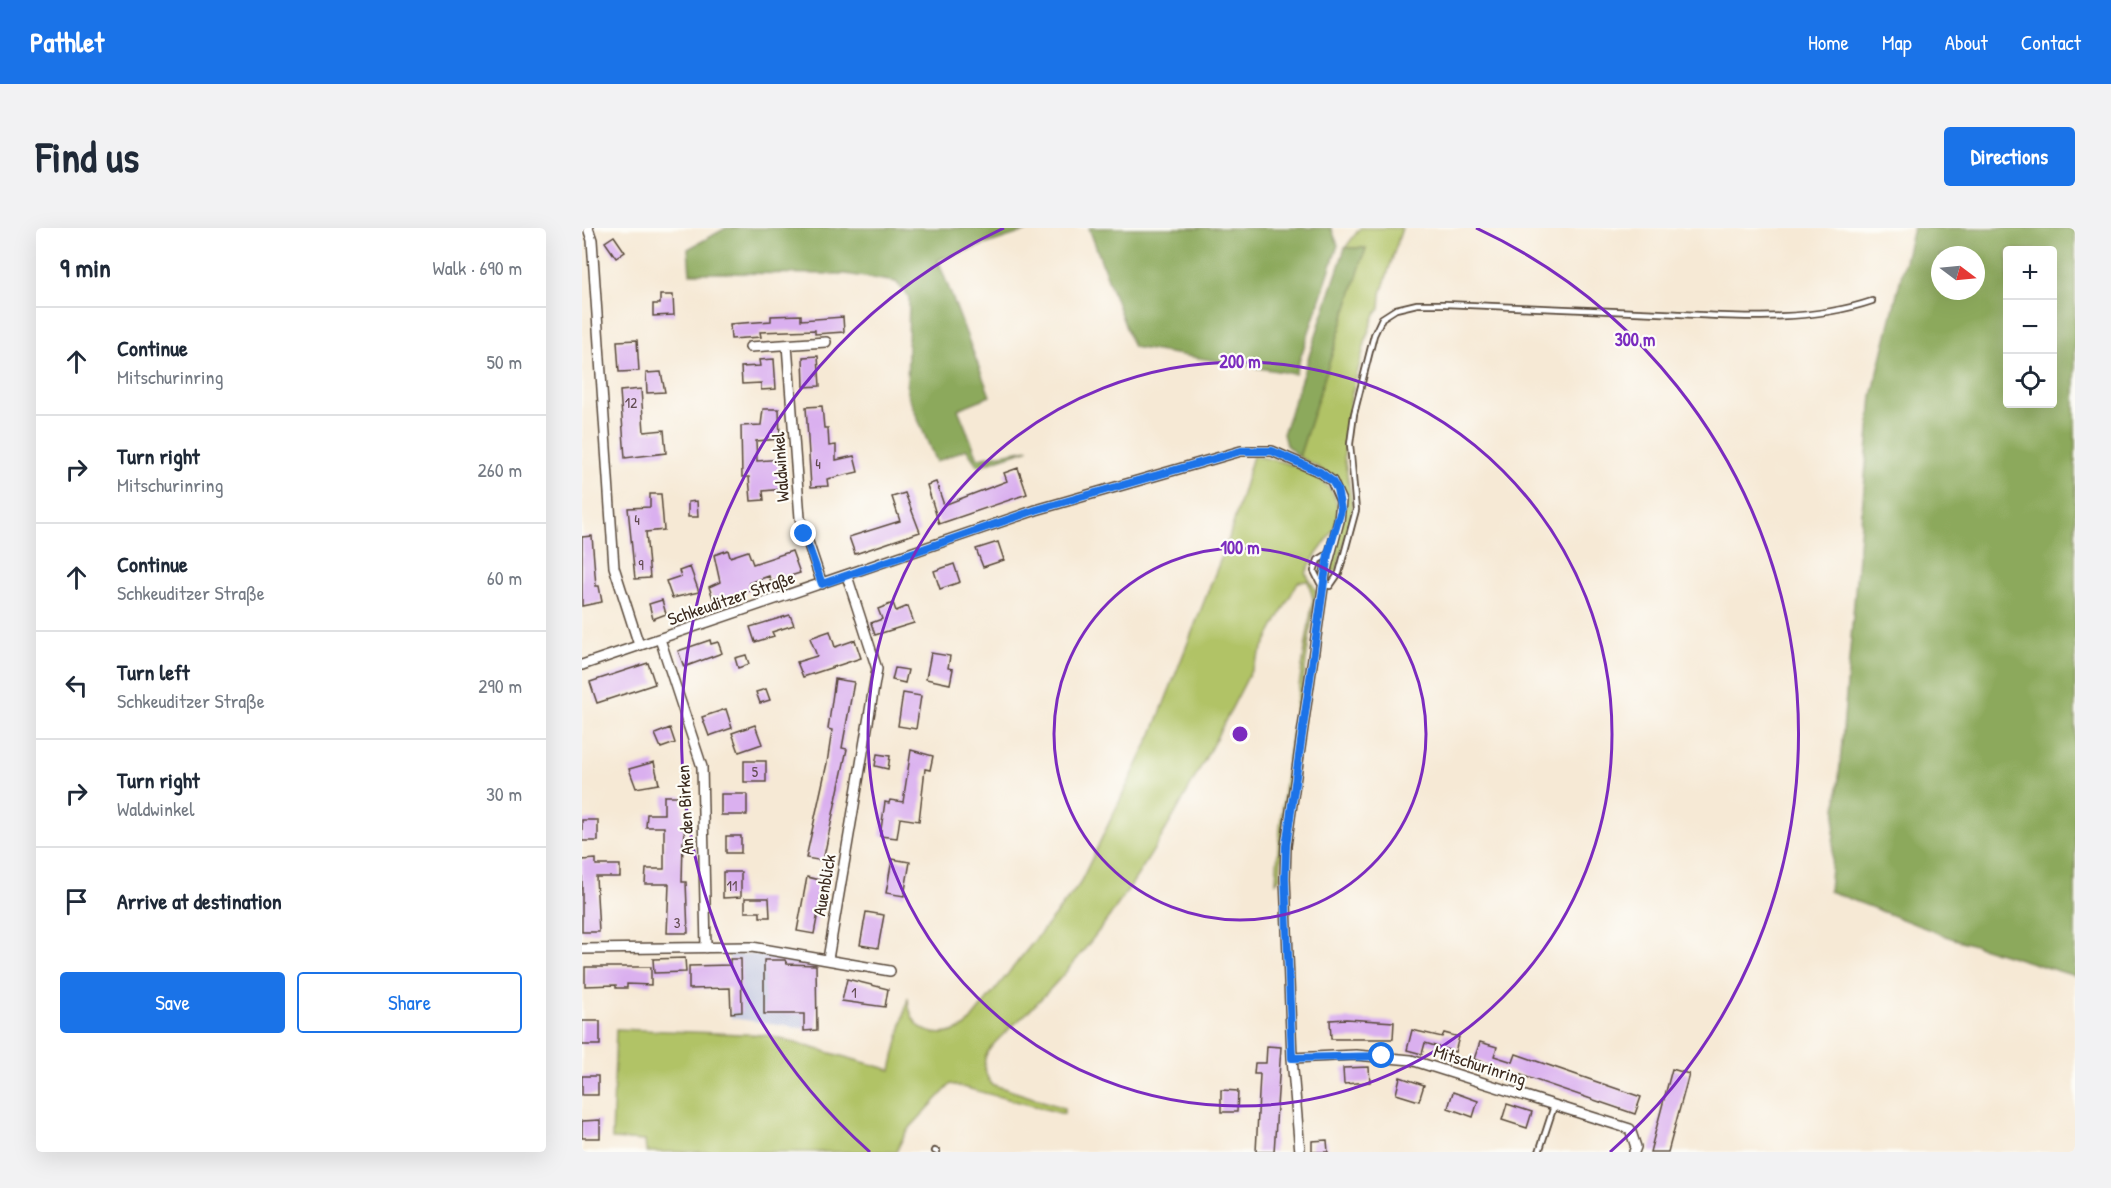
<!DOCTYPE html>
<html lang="en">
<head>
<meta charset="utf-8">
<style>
  body { margin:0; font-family:"Patrick Hand",sans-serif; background:#f2f2f3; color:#1f2937 }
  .controls { position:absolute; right:18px; top:18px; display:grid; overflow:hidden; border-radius:6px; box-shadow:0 6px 24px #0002 }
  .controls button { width:54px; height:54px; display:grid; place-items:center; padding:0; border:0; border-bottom:2px solid #e0e1e3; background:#fff; color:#1f2937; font:30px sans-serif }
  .compass { position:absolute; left:1349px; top:18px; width:54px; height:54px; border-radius:50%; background:#fff; box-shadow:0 6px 24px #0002; rotate:106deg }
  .stop { position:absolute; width:18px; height:18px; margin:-14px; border:4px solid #1a73e8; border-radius:50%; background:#fff }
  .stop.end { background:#1a73e8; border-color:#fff; box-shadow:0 2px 6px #0008 }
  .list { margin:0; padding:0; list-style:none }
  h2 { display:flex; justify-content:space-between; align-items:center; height:78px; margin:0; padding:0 24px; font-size:26px }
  h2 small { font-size:20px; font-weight:400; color:#747a83 }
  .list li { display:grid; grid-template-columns:39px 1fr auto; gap:18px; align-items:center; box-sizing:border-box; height:108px; padding:0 24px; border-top:2px solid #e0e1e3 }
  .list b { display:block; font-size:22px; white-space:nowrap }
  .list p { margin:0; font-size:20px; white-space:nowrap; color:#747a83 }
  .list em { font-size:20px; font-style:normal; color:#747a83 }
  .actions { display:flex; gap:12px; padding:18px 24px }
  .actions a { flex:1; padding:14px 0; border:2px solid #1a73e8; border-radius:6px; text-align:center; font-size:21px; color:#1a73e8 }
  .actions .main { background:#1a73e8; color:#fff }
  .icon { flex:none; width:33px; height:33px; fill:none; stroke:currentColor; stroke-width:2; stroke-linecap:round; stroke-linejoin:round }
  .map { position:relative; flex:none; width:1493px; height:924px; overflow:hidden; border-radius:6px }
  header { display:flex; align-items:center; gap:36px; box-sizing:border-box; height:84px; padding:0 30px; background:#1a73e8; color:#fff }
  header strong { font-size:28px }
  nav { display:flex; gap:33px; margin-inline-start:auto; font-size:21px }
  .intro { display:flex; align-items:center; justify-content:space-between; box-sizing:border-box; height:144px; padding:0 36px }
  h1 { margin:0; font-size:42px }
  .button { padding:15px 27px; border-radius:6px; background:#1a73e8; color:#fff; font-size:21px; font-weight:700 }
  main { display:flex; gap:36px; padding:0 36px }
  aside { flex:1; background:#fff; border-radius:6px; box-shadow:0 6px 24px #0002 }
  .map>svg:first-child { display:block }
  .industrial { fill:#bdc3de }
  .green { fill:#b1c366; stroke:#767642; stroke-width:1.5 }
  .forest { fill:#8ca95b; stroke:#646a3c; stroke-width:1.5; fill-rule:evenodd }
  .building { fill:#dab0ef }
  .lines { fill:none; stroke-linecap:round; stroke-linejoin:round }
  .service-casing { stroke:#574739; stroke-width:8 }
  .minor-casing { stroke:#574739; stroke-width:12 }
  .service { stroke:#fff; stroke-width:4.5 }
  .minor { stroke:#fff; stroke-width:9 }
  .route { stroke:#1a73e8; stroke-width:8 }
  .ring { fill:none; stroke:#7b2cbf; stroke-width:3 }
  .labels { text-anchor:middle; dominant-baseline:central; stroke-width:4.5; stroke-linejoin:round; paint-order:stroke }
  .number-label { font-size:15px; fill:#634c52 }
  .street-label { font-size:18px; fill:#3b2a1e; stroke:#fdfcf7 }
  .centre { fill:#7b2cbf; stroke:#fdfcf7; stroke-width:3 }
  .ring-label { font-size:18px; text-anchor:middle; font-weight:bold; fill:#7b2cbf; stroke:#fdfcf7; stroke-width:4.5; stroke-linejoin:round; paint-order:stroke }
</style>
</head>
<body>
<header>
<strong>Pathlet</strong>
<nav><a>Home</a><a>Map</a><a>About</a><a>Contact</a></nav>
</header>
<div class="intro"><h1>Find us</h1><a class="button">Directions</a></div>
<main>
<aside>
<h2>9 min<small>Walk · 690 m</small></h2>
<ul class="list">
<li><svg class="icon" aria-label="ahead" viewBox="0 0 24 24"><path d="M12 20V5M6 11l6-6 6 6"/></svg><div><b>Continue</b><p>Mitschurinring</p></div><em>50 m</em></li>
<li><svg class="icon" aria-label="right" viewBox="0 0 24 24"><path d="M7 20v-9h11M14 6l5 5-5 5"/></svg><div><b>Turn right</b><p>Mitschurinring</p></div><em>260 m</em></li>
<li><svg class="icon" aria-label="ahead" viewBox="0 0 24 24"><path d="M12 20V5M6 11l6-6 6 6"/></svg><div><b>Continue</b><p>Schkeuditzer Straße</p></div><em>60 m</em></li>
<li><svg class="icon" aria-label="left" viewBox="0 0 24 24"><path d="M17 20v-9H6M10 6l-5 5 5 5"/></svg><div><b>Turn left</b><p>Schkeuditzer Straße</p></div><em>290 m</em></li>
<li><svg class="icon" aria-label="right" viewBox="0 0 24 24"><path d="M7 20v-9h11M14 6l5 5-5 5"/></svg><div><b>Turn right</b><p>Waldwinkel</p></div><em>30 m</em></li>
<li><svg class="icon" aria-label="arrive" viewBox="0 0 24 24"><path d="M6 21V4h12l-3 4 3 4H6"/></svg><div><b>Arrive at destination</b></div></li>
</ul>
<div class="actions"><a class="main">Save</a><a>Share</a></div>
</aside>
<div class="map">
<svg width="1493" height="924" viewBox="0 0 1493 924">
  <rect width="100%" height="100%" fill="#fdfcf7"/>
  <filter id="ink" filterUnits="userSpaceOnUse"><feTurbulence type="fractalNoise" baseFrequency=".0167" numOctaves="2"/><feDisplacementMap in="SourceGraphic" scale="12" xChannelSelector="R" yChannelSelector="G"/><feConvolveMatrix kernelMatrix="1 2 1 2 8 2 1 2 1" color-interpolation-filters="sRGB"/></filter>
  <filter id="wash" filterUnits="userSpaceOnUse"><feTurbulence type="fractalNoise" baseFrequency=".008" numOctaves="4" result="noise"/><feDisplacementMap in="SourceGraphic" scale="24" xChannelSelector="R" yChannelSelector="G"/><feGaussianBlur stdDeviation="1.35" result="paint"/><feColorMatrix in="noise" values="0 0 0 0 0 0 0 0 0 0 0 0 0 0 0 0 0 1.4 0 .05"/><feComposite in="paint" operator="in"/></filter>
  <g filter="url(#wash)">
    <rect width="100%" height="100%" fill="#f6e9d5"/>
    <path class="industrial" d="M181 726 234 733 235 802 149 790 147 727Z"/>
    <path class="green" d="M778 0H820L799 66 798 81 792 88 785 108 769 169 762 228 771 281 755 341 751 344 749 343C752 284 791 264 717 229L784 20H763Z
      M671 228C706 233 771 251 752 299 744 319 731 325 724 346L734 363 703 585 698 650 694 654C699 559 716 465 731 371L726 353 716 354C649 475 595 603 509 713 491 737 471 759 449 781 436 794 418 807 407 822 399 832 403 846 409 856L482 880V886L369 856 324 904 314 924H64L63 913 30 911 34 801 185 807 309 842 326 770C328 805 356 814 384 798L497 657 570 506 647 310Z"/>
    <path class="forest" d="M144 0H454L356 32 408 168 376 181 396 230 447 221 396 238 384 221 354 234 325 165 327 69 314 54 264 46 108 45 106 21Z
      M507 0H749L756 17 713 146 551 119Z
      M1331 0H1493V748L1369 710 1247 663 1290 168ZM1470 22V176H1426V22ZM1358 27H1394V63H1358Z
      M763 20H784L717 229 704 217 701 206Z"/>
    <g id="blocks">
      <path class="building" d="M32 8 43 24 34 30 23 14Z
        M78 67H91L92 87 71 88V76H78Z
        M219 87V92L261 89 262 104 233 106V102L178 104 179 109 149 111 148 96 189 93V88Z
        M55 112 57 143 37 144 35 113Z
        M236 128 238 158 222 159 221 129Z
        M192 131 194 161 179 162V155L160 156 159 139 178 138 177 132Z
        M79 144 83 164 65 165 64 145Z
        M59 161 62 204 82 202 84 225 43 230 38 163Z
        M240 178 242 200H246L247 218 254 217V232L272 228 276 244 245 251 246 258 229 259 224 179Z
        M181 181H197L198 211 174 213 175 233 200 231 202 261 181 263 182 272 169 273 167 249H160L159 198 179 197Z
        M436 240 445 266 357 296 345 257 354 254 362 277 425 253 422 245Z
        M323 265 338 304 273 326 267 309 318 293 310 269Z
        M68 266H79L82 302 64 304 68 350 53 351 46 280 68 279Z
        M115 273 116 289H106V274Z
        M10 308 14 358H17L20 374 0 378V309Z
        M416 314 422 332 401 339 394 321Z
        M146 322 148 329 166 323 171 336 210 323 218 345 189 354 187 348 167 355 169 362 132 373 127 359 138 354 132 327Z
        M372 336 378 354 358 361 352 343Z
        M108 339 117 364 90 370 84 353 99 348 97 343Z
        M80 372 84 386 71 391 67 376Z
        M311 375 314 383 326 378 332 395 293 407 289 395 300 391 296 381Z
        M208 387 212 397 190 404 192 408 173 414 168 399Z
        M248 403 253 419 273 412 279 430 221 449 215 434 235 428 228 410Z
        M128 412 129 416 136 414 140 425 102 439 96 423Z
        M349 425 368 428 366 440 371 441 368 456 344 451Z
        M164 427 167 436 156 440 153 430Z
        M66 435 73 456 15 475 8 454Z
        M313 440 326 442 323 455 310 452Z
        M253 451 272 454 260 520 265 521 241 633 224 630 245 535 250 502 246 501Z
        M184 461 188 472 178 475 174 464Z
        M321 465 339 468 334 501 316 498Z
        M144 481 150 500 127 508 120 489Z
        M173 497 180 516 157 524 150 505Z
        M88 500 93 515 79 520 73 506Z
        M329 522 351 528 348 542 343 541 337 593 318 590 315 610 298 608 303 574 307 575 308 572 321 574Z
        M295 526 308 528 306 541 293 538Z
        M162 533H184V554H162Z
        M72 534 77 556 54 560 47 541Z
        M139 566H165V587H139Z
        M82 568H100L103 614H101L100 654H104L106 705H85L87 656H63L64 641H82V599H64L65 586H82Z
        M0 592H16V613H0Z
        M144 608H159V625H144Z
        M14 631V637H38V649H14L17 704H0V632Z
        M310 631 328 634 322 668 304 665Z
        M141 644H159V669L141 670Z
        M225 649 242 653 232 706 215 703Z
        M163 670H187L188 689H178V684H163Z
        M284 684 302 687 296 720 278 717Z
        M103 730 104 744 72 745 71 731Z
        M148 731H159L160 784 149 785 148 760 107 761V738L148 737Z
        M182 732H203L205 736 234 737 235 802 222 803V786H182Z
        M3 739H69V757L45 756V760H34V757L3 758Z
        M265 751 306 761 303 779 260 773Z
        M764 791 812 794 811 811H749L748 792Z
        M0 793H18V817H0Z
        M830 802 860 809 862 805 877 809 873 824 843 815 840 826 825 822Z
        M898 814 915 819 912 828 931 834 934 826 1059 869 1053 886 892 831Z
        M685 818 699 819 692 924H674L678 846H672L673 835H684Z
        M787 839 788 854 762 856 761 840Z
        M1090 841 1107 846 1086 924H1068Z
        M0 848H16V867H0Z
        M818 849 842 857 837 873 814 866Z
        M639 862 656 863 655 884H639Z
        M871 864 896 873 891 889 866 880Z
        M925 876 950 884 945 900 920 892Z
        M18 892V910H0V893Z
        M745 912 746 924H730V913Z"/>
    </g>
  </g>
  <g filter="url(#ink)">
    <use href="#blocks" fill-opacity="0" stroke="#574739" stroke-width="1.5"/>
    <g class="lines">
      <g class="service-casing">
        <path id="service" d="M746 326 736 332 732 343 738 355 748 358 757 345 774 282 768 216 772 186 792 107 800 90 814 81 835 76H863C934 79 1006 82 1077 85 1148 88 1222 96 1290 73
          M353 923 355 924
          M957 924 972 878"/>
      </g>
      <g class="minor-casing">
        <path id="minor" d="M6 0 10 12 32 339 57 417
          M205 117 218 290 240 356
          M168 119 244 114
          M78 411 120 539 124 720
          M0 437 454 282 659 223H690L738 244 750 253 759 273 757 293 743 346 704 618 703 650 710 830 718 924
          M0 721 170 719 308 743
          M246 731 295 441 265 348
          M710 830 774 827 829 832 1048 901 1054 919 1052 924"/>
      </g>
      <use href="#service" class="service"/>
      <use href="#minor" class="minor"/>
    </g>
  </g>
  <g class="lines" filter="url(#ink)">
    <path class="route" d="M222 306 240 356 454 282 659 223H690L738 244 750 253 755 261 759 282 746 326 704 618 703 650 710 830 800 828"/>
  </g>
  <g class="ring">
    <circle cx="658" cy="506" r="186"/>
    <circle cx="658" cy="506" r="372"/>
    <path d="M288 924A558 558 0 0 1 422 0M894 0A558 558 0 0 1 1028 924"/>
  </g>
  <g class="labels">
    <g class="number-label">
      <text x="49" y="174">12</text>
      <text x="236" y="235">4</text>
      <text x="55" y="291">4</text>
      <text x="59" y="336">9</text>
      <text x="173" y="543">5</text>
      <text x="150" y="657">11</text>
      <text x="95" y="694">3</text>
      <text x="272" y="764">1</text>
    </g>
    <g class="street-label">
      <text transform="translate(198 239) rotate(-94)">Waldwinkel</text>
      <text transform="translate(149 370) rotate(-19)">Schkeuditzer Straße</text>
      <text transform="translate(103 582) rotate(-93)">An den Birken</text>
      <text transform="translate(242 657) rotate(-80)">Auenblick</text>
      <text transform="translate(898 837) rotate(18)">Mitschurinring</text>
    </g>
  </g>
  <circle cx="658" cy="506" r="9" class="centre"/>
  <g class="ring-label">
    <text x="1053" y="118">300 m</text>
    <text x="658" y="140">200 m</text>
    <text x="658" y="326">100 m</text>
  </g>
</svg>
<div class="controls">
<button>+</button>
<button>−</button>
<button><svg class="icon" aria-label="locate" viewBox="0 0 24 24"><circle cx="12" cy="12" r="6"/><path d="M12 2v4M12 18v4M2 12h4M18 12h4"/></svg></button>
</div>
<svg class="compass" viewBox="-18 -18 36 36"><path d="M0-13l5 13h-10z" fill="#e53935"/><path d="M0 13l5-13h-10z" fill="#747a83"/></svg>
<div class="stop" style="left:800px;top:828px"></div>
<div class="stop end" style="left:222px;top:306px"></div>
</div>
</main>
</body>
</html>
